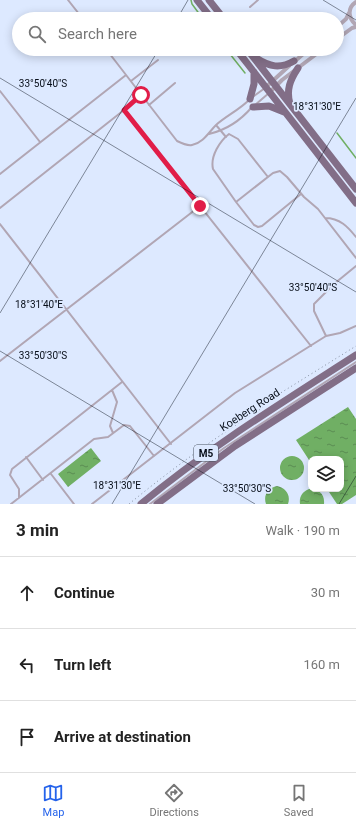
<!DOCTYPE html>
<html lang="en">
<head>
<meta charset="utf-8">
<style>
  body { margin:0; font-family:Roboto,sans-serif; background:#f2f2f2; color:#222 }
  .controls { position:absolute; right:12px; bottom:12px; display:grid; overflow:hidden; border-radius:8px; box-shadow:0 2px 10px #0003 }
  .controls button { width:36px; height:36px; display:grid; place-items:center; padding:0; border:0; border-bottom:1px solid #e0e0e0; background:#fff; color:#222; font:20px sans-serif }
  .stop { position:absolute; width:12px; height:12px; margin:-9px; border:3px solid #e11d48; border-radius:50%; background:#fff }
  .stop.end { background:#e11d48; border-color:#fff; box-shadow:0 1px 4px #0008 }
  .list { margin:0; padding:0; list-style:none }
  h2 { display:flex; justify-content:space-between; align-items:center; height:52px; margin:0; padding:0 16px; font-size:17px }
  h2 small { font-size:13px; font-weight:400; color:#767676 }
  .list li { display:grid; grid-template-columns:26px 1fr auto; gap:12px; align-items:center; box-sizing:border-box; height:72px; padding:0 16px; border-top:1px solid #e0e0e0 }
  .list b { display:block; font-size:15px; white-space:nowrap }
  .list em { font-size:13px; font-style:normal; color:#767676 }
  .icon { flex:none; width:22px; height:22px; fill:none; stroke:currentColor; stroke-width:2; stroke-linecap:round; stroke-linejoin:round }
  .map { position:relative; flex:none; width:356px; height:504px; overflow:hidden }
  .search { position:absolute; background:#fff; box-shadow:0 2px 10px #0003; left:12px; right:12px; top:12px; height:44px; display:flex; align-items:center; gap:10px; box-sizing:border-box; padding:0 14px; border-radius:22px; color:#767676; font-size:15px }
  .sheet { height:268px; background:#fff }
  nav { display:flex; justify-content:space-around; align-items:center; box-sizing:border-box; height:56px; border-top:1px solid #e0e0e0; background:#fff; font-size:11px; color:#767676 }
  nav a { display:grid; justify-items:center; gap:2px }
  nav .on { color:#2563eb }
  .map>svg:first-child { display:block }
  .water { fill:url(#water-ripples) }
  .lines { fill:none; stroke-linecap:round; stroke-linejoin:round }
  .stream { stroke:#70af64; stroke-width:1.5 }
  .path { stroke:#858fa1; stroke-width:1; stroke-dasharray:1 3; stroke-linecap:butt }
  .service { stroke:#b1a6b4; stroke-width:2 }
  .minor { stroke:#b1a6b4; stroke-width:4 }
  .primary { stroke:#826e87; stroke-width:7 }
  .route { stroke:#e11d48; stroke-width:5 }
  .ticks { fill:none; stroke:#070e19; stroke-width:1; stroke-opacity:0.45 }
  .labels { text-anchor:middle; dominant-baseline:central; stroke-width:3.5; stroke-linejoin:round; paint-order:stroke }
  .shield { fill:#dde9ff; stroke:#47505e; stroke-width:1 }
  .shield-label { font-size:10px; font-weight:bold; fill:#070e19 }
  .street-label { font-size:11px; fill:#070e19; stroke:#dde9ff }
  .ticks-label { font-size:10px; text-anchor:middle; fill:#070e19; stroke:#dde9ff; stroke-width:3.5; stroke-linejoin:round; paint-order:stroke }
</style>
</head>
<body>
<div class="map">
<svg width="356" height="504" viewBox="0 0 356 504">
  <defs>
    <pattern id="water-ripples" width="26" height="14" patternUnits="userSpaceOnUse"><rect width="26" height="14" fill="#70af64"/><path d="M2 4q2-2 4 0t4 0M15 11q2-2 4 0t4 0" fill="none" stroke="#5a8d52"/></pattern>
  </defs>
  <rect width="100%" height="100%" fill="#dde9ff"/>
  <path class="water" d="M348 407 356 419V495L342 504H337L327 489H341V459H311V463L296 440Z
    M91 448 101 461 68 487 58 474Z
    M280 468a12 12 0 1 1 24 0a12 12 0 1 1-24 0Z
    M277 486C286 488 291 495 288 504H266C263 495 268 488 277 486Z
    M309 489C319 489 325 494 324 504H300C299 497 302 492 309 489Z"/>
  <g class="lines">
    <path class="stream" d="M191 0 192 4 203 19
      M226 49 245 73
      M337 133 356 158"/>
    <path class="path" d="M259 410 279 394 356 346
      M129 504C168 472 209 442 251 415"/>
    <path class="service" d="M68 0 83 19
      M250 7 258 0
      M106 49 177 141C181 143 187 146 192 145 203 143 209 132 216 125 226 116 239 110 249 100
      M131 81 158 60
      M0 91 40 142
      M254 96 265 88
      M149 105 175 83
      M255 105 269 93
      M124 110 141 95
      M216 125 226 137
      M209 134C226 130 241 120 252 107
      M0 174 126 75
      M268 177 238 139 229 134C220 141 210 156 213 169L236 202 254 225 258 227 262 226 301 194
      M236 202 273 173 280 171 287 177 304 197 318 209 356 258
      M0 208 124 110 311 346
      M325 218C340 218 348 227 356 237
      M0 224 171 444
      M326 336 314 311V304L334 284 356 266
      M0 361 200 206
      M112 390 117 402 110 426 113 433
      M26 457 43 480
      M51 474 74 504
      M19 498V489L10 475 12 469 122 382
      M11 504 94 439 108 437 124 425 130 426 154 456
      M92 504 235 393 326 336 340 333 356 326
      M150 504 224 448 356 362"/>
    <path class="minor" d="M356 2C347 8 348 18 356 25
      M337 27 346 19 349 13
      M337 39 352 28 356 27
      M294 62 309 49
      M266 87 289 66
      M270 92 282 80 323 49"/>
    <path class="primary" d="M197 0 212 19
      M209 0 224 19
      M236 49 356 203
      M247 49 356 189
      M256 58C270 67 280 69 294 61
      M250 99 254 84V72
      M290 104C286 90 290 80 298 68
      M253 107 269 106 284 112
      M141 504C208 448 283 402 356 355
      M157 504 235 446 356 368"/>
  </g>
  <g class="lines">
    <path class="route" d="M141 95 124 110 200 206"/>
  </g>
  <path class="ticks" d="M323 0 356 20M177 19 188 0M0 78 356 292M0 313 159 49M0 351 255 504M112 504 356 98M339 504 356 476"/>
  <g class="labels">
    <rect class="shield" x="194" y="445" width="24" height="16" rx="3"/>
    <g class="shield-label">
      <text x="206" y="453">M5</text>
    </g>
    <g class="street-label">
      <text transform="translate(250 410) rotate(-33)">Koeberg Road</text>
    </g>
  </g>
  <g class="ticks-label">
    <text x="43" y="87">33°50'40"S</text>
    <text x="317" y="110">18°31'30"E</text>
    <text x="313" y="291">33°50'40"S</text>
    <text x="39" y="308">18°31'40"E</text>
    <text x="43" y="359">33°50'30"S</text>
    <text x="117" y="489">18°31'30"E</text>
    <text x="247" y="492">33°50'30"S</text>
  </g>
</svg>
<div class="controls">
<button><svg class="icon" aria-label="layers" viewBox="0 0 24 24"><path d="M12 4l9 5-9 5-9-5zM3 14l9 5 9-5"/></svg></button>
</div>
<div class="stop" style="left:141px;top:95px"></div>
<div class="stop end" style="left:200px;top:206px"></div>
<div class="search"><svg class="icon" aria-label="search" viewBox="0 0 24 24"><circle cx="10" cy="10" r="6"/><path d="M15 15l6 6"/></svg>Search here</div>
</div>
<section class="sheet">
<h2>3 min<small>Walk · 190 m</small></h2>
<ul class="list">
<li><svg class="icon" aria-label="ahead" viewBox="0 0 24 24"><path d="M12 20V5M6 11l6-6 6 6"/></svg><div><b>Continue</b></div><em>30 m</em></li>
<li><svg class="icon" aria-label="left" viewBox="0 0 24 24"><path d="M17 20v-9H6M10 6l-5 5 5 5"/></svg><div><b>Turn left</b></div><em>160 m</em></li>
<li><svg class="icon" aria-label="arrive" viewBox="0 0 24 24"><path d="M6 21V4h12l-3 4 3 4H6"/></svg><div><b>Arrive at destination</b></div></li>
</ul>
</section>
<nav>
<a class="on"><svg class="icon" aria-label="map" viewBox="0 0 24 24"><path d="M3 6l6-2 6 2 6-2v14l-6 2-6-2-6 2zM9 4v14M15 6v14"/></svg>Map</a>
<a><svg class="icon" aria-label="directions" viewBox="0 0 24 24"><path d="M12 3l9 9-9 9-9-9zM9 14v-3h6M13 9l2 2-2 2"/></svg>Directions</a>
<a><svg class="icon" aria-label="saved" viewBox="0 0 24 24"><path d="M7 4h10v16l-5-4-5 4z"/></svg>Saved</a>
</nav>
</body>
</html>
